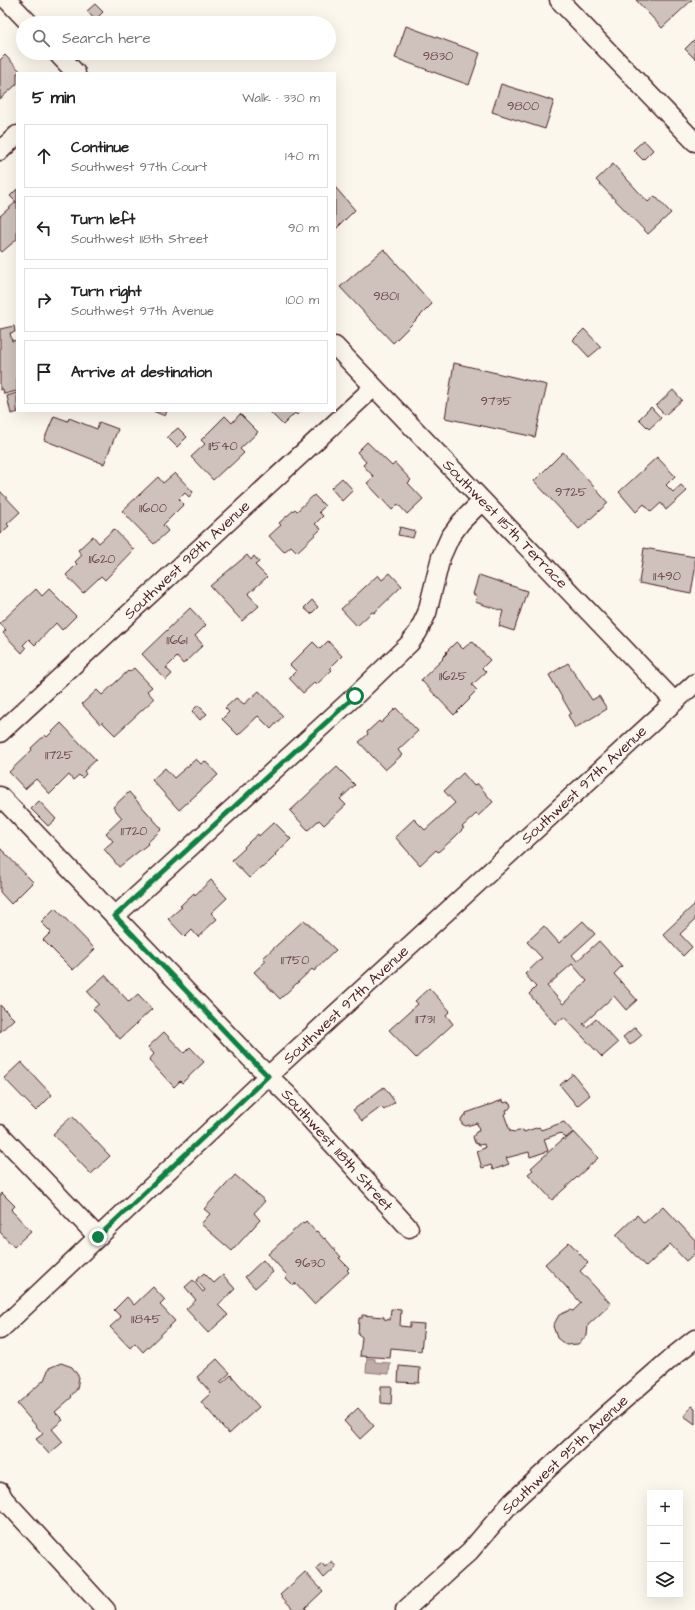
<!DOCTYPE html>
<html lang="en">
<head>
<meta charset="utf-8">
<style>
  body { margin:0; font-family:"Architects Daughter",sans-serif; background:#f2f2f2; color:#222 }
  .controls { position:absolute; right:12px; bottom:12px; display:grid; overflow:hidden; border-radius:0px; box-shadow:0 4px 16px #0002 }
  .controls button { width:36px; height:36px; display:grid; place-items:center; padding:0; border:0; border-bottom:1px solid #e0e0e0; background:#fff; color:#222; font:20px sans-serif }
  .stop { position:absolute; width:12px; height:12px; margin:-9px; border:3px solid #0b8043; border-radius:50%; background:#fff }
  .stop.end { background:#0b8043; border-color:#fff; box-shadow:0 1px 4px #0008 }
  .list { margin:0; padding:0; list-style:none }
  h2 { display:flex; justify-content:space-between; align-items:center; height:52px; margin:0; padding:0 16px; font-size:17px }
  h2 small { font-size:13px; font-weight:400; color:#767676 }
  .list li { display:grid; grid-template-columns:26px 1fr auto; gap:12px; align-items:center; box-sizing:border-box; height:64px; margin:0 8px 8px; padding:0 8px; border:1px solid #e0e0e0; border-radius:0px }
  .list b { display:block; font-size:15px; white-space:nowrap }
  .list p { margin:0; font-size:13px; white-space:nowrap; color:#767676 }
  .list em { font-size:13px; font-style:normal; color:#767676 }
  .icon { flex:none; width:22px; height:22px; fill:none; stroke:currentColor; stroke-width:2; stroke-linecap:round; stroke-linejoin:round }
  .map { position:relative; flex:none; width:695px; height:1610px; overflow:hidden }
  .search { position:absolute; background:#fff; box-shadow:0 4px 16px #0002; left:16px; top:16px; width:320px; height:44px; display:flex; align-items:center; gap:10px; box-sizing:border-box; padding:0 14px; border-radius:22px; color:#767676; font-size:15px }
  .panel { position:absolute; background:#fff; box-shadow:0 4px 16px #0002; left:16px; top:72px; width:320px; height:340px; border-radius:0px }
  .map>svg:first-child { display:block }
  .water { fill:#bfadaa; stroke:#907477 }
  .building { fill:#cfc2bc; stroke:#4a1f2b; fill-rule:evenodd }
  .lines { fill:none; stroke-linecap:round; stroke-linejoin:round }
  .minor-casing { stroke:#4a1f2b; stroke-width:21 }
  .minor { stroke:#fbf7ec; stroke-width:18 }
  .route { stroke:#0b8043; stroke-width:5 }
  .labels { text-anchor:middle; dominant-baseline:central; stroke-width:3; stroke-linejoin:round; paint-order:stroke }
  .number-label { font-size:13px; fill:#6b484f }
  .street-label { font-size:15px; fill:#4a1f2b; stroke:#fbf7ec }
</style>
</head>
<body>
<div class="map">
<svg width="695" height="1610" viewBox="0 0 695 1610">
  <rect width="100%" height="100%" fill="#fbf7ec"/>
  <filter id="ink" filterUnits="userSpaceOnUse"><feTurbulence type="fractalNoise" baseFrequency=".025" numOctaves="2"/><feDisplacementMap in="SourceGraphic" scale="8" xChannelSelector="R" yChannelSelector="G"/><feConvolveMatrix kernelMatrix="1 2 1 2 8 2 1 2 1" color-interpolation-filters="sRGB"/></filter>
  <g filter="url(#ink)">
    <path class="water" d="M367 1358 375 1359V1362L390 1363 389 1374 366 1372Z"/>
    <path class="building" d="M636 0H692L662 28Z
      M95 4 103 12 95 20 87 11Z
      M406 26 480 53 469 85 395 58Z
      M695 39V59L685 49Z
      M5 55 22 73H17V84L0 99V60Z
      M501 84 554 101 545 129 492 112Z
      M644 140 653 150 643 160 633 150Z
      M613 164 648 202 655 196 671 213 648 234 596 180Z
      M335 187 355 210 335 230Z
      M17 189V239L2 252 0 250V216L16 202 10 196Z
      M384 249 432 304 393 343 340 287Z
      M14 326 15 332 10 333 12 341 17 340V391L4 394 3 389 0 390V329Z
      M584 329 601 347 589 357 573 340Z
      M454 363 547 385 535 437 445 418Z
      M673 390 682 400 665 415 656 406Z
      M17 393V411H23L11 414 7 396Z
      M651 407 661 418 649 429 639 419Z
      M153 411H167L165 416Z
      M269 411H301L297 415 295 413 283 425Z
      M240 414 258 432 240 449 244 453 228 468 227 467 213 480 191 457 205 444 201 440 225 416 232 423Z
      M54 416 68 421 69 418 97 429 99 422 118 429 104 464 44 440Z
      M178 428 187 437 177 447 167 437Z
      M367 442 392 466 395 463 411 480 408 483 423 499 407 514 398 504 392 510 367 483 374 477 363 465 366 462 357 452Z
      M563 452 608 503 579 529 534 481Z
      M657 457 675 476 666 485 673 492 681 485 687 491 666 510 661 503 651 512 644 504 636 512 619 492Z
      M175 473 193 492 189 497 185 493 179 499 184 504 163 525 168 531 154 544 122 511 158 477 163 483Z
      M342 478 353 490 342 501 331 488Z
      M0 491 20 512 7 524 9 526 0 534Z
      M314 495 325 506 319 512 323 516 315 524 321 529 297 552 291 546 284 552 269 536 281 525 279 523 295 509 297 511Z
      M400 527 415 531 413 538 398 535Z
      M114 529 134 550 105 580 101 576 83 593 66 575 77 564 75 562 82 555 78 550 93 536 99 543Z
      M644 548 695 557V570L691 593 639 583Z
      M247 555 251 560 254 556 259 562 255 565 267 577 248 594 259 606 242 621 210 586Z
      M390 573 402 586 374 613 372 612 357 626 341 609 378 575 382 580Z
      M479 575 527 591 514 631 499 626 503 611 475 602 477 596 473 594Z
      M36 589 42 596 49 589 76 616 62 630 56 623 35 645 29 639 23 645 26 648 22 653 3 633 6 630 0 623Z
      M312 600 318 607 311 614 304 608Z
      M190 608 206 625 195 636 203 645 183 664 177 657 166 668 172 674 166 680 142 654Z
      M328 641 342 656 330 668 332 670 317 684 315 682 303 693 289 678 296 671 290 665 313 642 320 649Z
      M472 641 490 660 482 668 486 672 472 685 477 690 469 698 470 699 454 715 421 680 443 659 442 658 447 653 446 652 456 642 463 649Z
      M568 663 592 700 599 696 607 709 575 728 568 715 571 713 549 675Z
      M134 668 152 687 147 691 154 699 115 735 102 722 100 724 82 704 97 690 102 695 128 671 129 672Z
      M259 691 283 716 271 729 258 716 238 735 222 719 229 712 225 708 236 698 244 704Z
      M198 705 207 714 200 720 192 711Z
      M396 708 418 731 398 750 402 755 385 770 359 742 368 734 367 732 379 721 381 723Z
      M61 723 96 760 84 771 86 774 82 778 79 775 73 780 69 775 50 794 36 779 25 789 9 772 32 750 31 748 45 735 47 737Z
      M196 759 201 764 205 761 218 775 179 810 152 780 165 768 174 778Z
      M337 767 355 785 340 799 346 805 324 825 319 820 308 830 290 811Z
      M463 773 474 786 477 783 493 802 478 816 476 814 462 827 464 828 454 838 438 852 436 850 420 865 395 837 414 819 425 830 455 803 444 791Z
      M129 792 162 829 147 843 148 844 119 867 104 849 113 841 106 833 122 818 113 807Z
      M39 801 56 819 48 826 31 809Z
      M274 822 291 839 275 854 276 855 269 862 262 868 261 867 249 878 232 860 245 848 244 847 251 840 258 834 259 836Z
      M0 848 33 882 11 904 0 892Z
      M211 880 227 898 211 913 217 919 198 937 192 930 185 937 168 919 182 907 180 906 194 893 195 895Z
      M695 904V920L680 934 692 947 683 956 663 934Z
      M55 908 95 949 73 970 43 940 51 932 41 922Z
      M304 920 336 950 314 971 312 969 280 999 254 972 266 961 263 958Z
      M583 921 595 934 572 955 577 961 599 941 622 966 614 974 637 1000 626 1010 614 996 583 1024 587 1027 596 1019 618 1043 602 1057 564 1017 555 1024 529 994 536 987 525 974 542 958 527 942 544 926 559 943ZM572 964 587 981 563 1004 547 986Z
      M105 975 129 1002 138 994 152 1009 120 1039 93 1009 99 1004 87 991Z
      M429 988 450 1011 446 1015 453 1024 416 1058 389 1030 418 1004 415 1001Z
      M0 1005 14 1019 0 1032Z
      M635 1027 642 1035 630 1045 623 1037Z
      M164 1032 184 1053 190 1047 204 1062 182 1083 180 1081 174 1087 149 1060 154 1054 148 1047Z
      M21 1062 52 1095 36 1111 4 1078Z
      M573 1074 590 1095 577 1106 560 1085Z
      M384 1087 395 1102 384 1110 381 1107 362 1121 353 1110Z
      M503 1100 504 1103 507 1102 510 1103 511 1106 509 1109 506 1110 507 1113 504 1114 510 1131 515 1132 523 1130 524 1132 539 1127 541 1130 564 1122 573 1132 566 1138 561 1133 544 1139 548 1151 530 1157 529 1152 506 1158 509 1164 493 1170 491 1165 482 1168 477 1151 485 1148 484 1144 480 1145 475 1143 473 1137 476 1132 479 1131 477 1123 466 1126 462 1124 461 1120 463 1116 466 1115V1113Z
      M72 1116 110 1156 91 1174 53 1134Z
      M574 1132 598 1158 552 1200 528 1174 533 1170 531 1168 564 1138 565 1140Z
      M235 1175 265 1201 254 1213 260 1220 232 1251 201 1224 210 1214 204 1209Z
      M2 1193 15 1206 11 1210 31 1231 14 1247 0 1232V1196Z
      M663 1206 695 1240V1253L686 1261 670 1244 646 1267 616 1235 637 1215 644 1223Z
      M306 1221 316 1232 317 1231 324 1239 325 1238 341 1257 339 1258 349 1268 347 1270 349 1272 314 1304 295 1283 293 1285 285 1277 287 1275 268 1254 303 1222 304 1223Z
      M569 1242 588 1263 580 1271 611 1304 588 1325 587 1336 578 1344 566 1345 557 1338 553 1326 559 1315 570 1310 573 1311 581 1303 545 1264Z
      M263 1260 273 1272 255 1288 245 1277Z
      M204 1273 214 1283 223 1275 235 1289 218 1305 228 1315 208 1333 186 1309 196 1300 185 1287 193 1280 203 1292 205 1290 196 1280Z
      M153 1287 165 1300 160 1305 175 1321 143 1352 135 1343 130 1348 110 1327 121 1317 114 1310 127 1297 134 1305Z
      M391 1309 401 1310 400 1326 410 1327V1323L424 1324 421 1351 391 1348 390 1358 360 1356 362 1337 358 1334 359 1318H362V1315L384 1317V1319L390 1320Z
      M217 1359 230 1373 220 1382 222 1383 231 1375 259 1407 229 1434 201 1402 211 1393 197 1377Z
      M61 1363 72 1367 79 1377 77 1389 71 1396 72 1397 55 1412 63 1420 52 1429 63 1442 49 1454 36 1439 43 1434 17 1404 44 1380 49 1368Z
      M399 1366 420 1368 419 1383 398 1382Z
      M381 1386H392L391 1404 381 1403Z
      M692 1406 695 1408V1424L684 1416Z
      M358 1408 374 1426 360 1439 344 1421Z
      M332 1561 336 1567 324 1578 316 1568 322 1563 325 1567Z
      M305 1572 323 1591 305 1608 307 1610H294L280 1595Z"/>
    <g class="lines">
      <g class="minor-casing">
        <path id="minor" d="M7 0 29 23
          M559 0 695 142
          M57 53 76 73
          M0 151 17 135
          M335 346 675 702
          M0 733 374 387
          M0 796 250 1058 288 1095 409 1228
          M115 916 355 696 410 643 418 632 427 613 441 557 450 537 461 522 482 501
          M0 1134 98 1237
          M0 1330 268 1076 695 683
          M0 1492 4 1499 106 1610
          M405 1610 470 1551 511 1503 604 1417 676 1354 695 1339"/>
      </g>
      <use href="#minor" class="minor"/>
    </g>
  </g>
  <g class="lines" filter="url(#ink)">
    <path class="route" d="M98 1237 268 1076 250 1058 115 916 355 696"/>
  </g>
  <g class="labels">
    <g class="number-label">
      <text x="438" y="56">9830</text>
      <text x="523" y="106">9800</text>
      <text x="386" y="296">9801</text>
      <text x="496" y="401">9735</text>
      <text x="223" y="446">11540</text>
      <text x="571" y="492">9725</text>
      <text x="153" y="508">11600</text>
      <text x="102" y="559">11620</text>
      <text x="667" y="576">11490</text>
      <text x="177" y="640">11661</text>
      <text x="453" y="676">11625</text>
      <text x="59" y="755">11725</text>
      <text x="134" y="831">11720</text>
      <text x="295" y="960">11750</text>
      <text x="425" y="1019">11731</text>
      <text x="310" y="1263">9630</text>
      <text x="146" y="1319">11845</text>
    </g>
    <g class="street-label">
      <text transform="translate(505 524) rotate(46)">Southwest 115th Terrace</text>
      <text transform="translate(187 560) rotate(-43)">Southwest 98th Avenue</text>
      <text transform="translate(584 785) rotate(-43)">Southwest 97th Avenue</text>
      <text transform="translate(346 1005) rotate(-43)">Southwest 97th Avenue</text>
      <text transform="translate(337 1150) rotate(48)">Southwest 118th Street</text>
      <text transform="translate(565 1455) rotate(-43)">Southwest 95th Avenue</text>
    </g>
  </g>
</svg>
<div class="controls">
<button>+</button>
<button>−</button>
<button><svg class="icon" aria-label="layers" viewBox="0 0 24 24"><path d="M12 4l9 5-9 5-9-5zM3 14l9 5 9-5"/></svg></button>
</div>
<div class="stop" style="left:355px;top:696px"></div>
<div class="stop end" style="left:98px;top:1237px"></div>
<div class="search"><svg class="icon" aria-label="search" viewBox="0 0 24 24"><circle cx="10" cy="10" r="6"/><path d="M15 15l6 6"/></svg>Search here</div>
<section class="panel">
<h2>5 min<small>Walk · 330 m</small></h2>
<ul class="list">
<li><svg class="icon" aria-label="ahead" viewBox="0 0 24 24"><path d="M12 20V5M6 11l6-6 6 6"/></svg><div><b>Continue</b><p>Southwest 97th Court</p></div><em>140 m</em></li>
<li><svg class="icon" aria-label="left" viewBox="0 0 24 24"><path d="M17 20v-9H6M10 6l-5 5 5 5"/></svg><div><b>Turn left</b><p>Southwest 118th Street</p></div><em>90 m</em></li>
<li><svg class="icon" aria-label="right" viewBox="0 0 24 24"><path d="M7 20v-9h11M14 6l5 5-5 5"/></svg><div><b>Turn right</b><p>Southwest 97th Avenue</p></div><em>100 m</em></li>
<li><svg class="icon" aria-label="arrive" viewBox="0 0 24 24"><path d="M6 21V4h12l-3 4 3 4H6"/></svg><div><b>Arrive at destination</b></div></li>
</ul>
</section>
</div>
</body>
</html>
